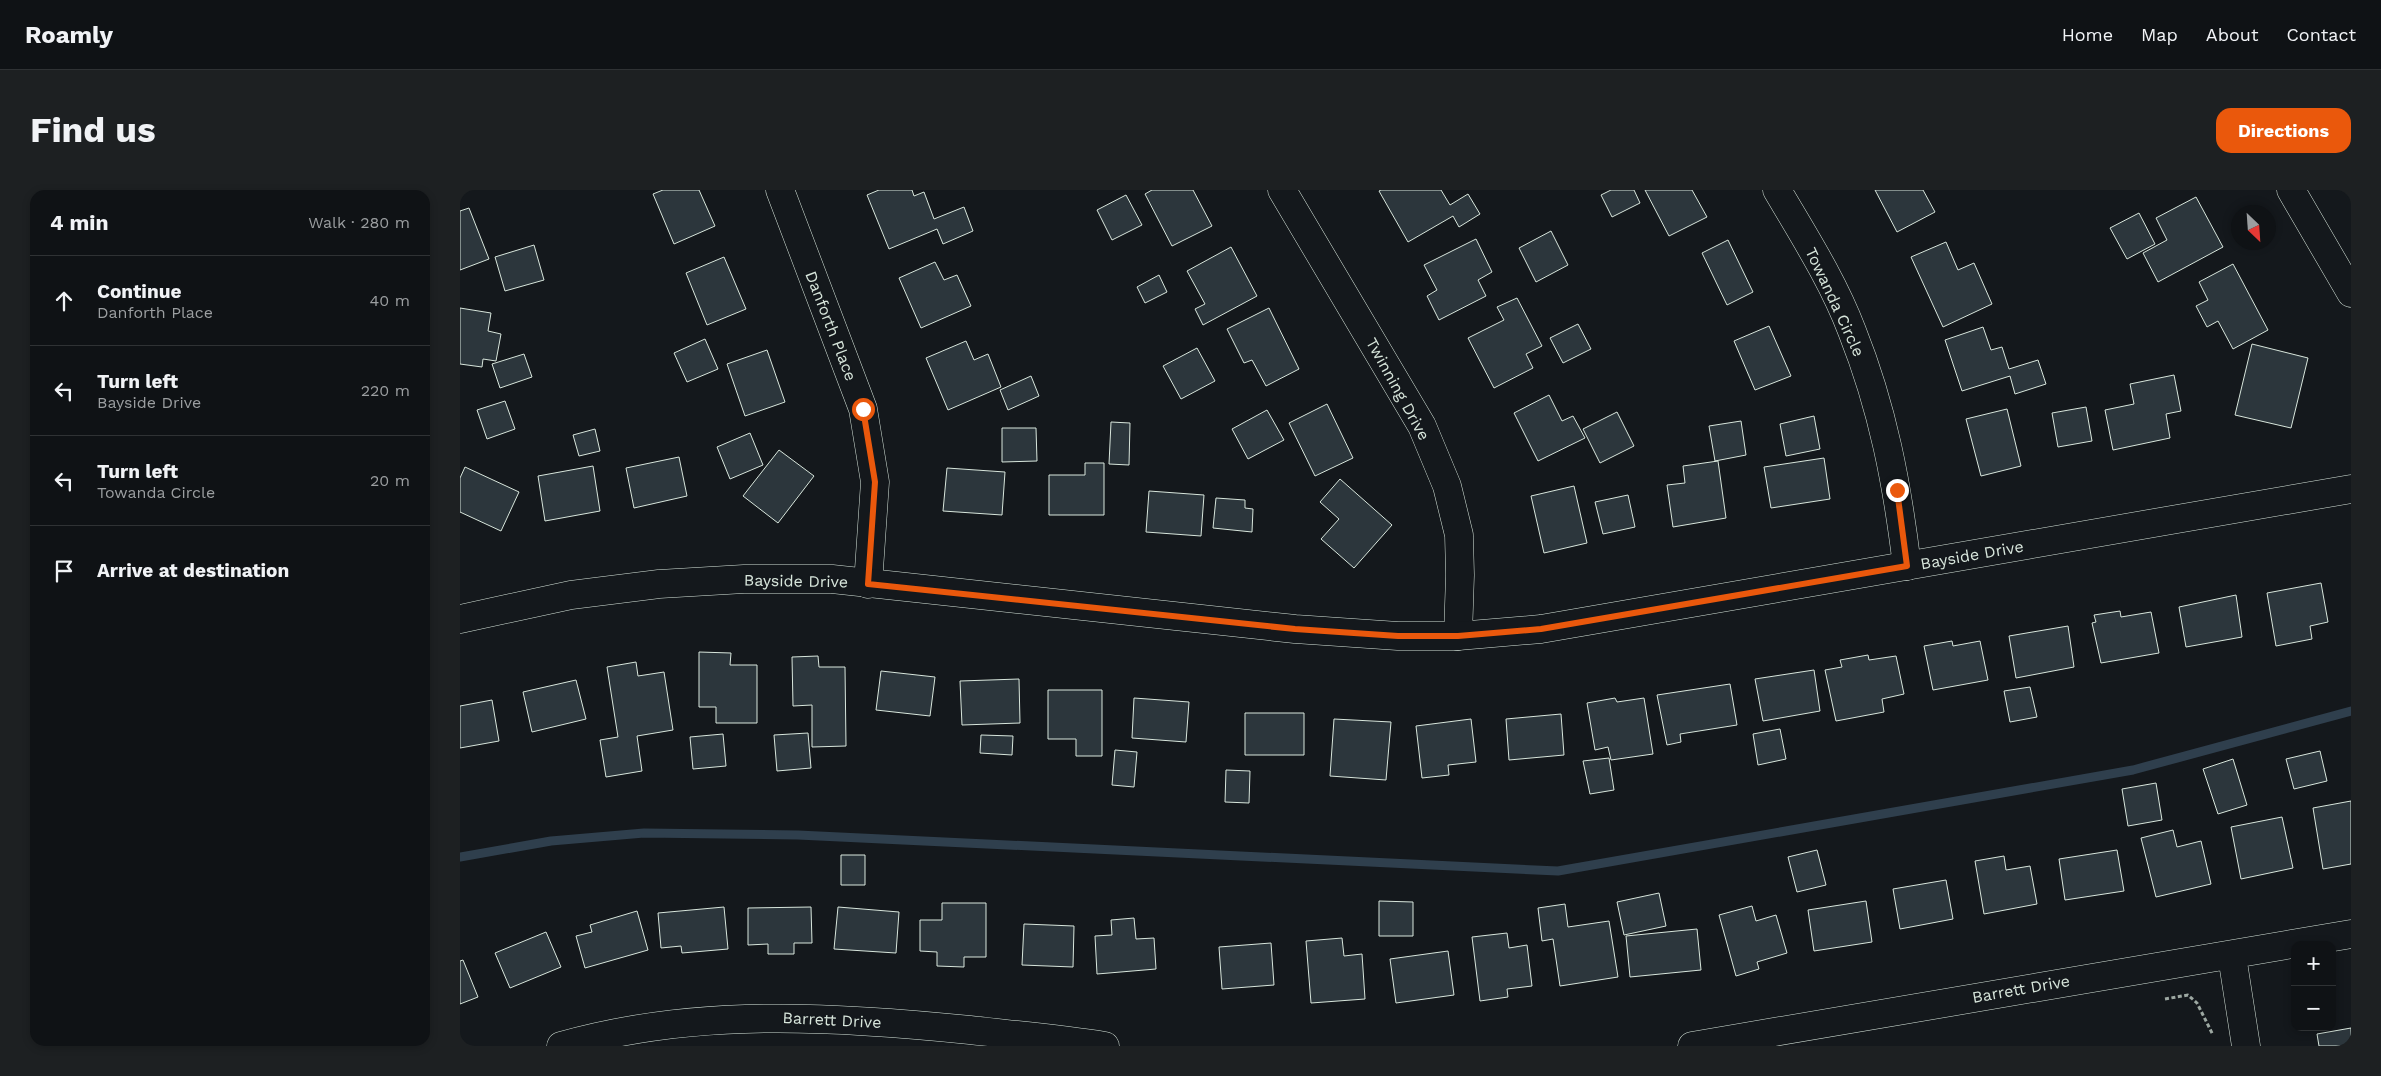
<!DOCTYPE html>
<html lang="en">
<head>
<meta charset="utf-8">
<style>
  body { margin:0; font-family:"Work Sans",sans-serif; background:#1d2022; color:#f1f3f6 }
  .controls { position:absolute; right:15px; bottom:15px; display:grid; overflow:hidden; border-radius:10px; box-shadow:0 2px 8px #0003 }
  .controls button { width:45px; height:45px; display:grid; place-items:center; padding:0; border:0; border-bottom:1px solid #2f3234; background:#0f1215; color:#f1f3f6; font:25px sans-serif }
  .compass { position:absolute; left:1771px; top:15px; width:45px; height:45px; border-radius:50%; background:#0f1215; box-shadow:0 2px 8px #0003; rotate:155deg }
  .stop { position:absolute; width:15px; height:15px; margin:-11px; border:4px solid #ea580c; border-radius:50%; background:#fff }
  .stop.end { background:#ea580c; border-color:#fff; box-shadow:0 1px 5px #0008 }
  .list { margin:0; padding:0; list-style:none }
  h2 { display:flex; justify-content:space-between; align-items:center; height:65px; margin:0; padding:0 20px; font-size:21px }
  h2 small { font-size:16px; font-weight:400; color:#9b9ea0 }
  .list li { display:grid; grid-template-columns:32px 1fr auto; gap:15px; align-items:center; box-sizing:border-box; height:90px; padding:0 20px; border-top:1px solid #2f3234 }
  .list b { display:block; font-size:19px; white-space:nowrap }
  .list p { margin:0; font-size:16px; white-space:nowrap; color:#9b9ea0 }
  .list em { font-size:16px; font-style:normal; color:#9b9ea0 }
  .icon { flex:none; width:28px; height:28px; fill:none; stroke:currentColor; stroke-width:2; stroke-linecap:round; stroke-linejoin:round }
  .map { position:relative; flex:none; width:1891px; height:856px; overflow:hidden; border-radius:15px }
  header { display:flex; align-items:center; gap:30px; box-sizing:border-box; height:70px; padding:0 25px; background:#0f1215; border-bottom:1px solid #2f3234 }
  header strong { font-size:24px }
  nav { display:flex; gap:28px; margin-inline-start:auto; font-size:18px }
  .intro { display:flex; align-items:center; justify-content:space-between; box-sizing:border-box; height:120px; padding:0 30px }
  h1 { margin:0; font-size:35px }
  .button { padding:12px 22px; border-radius:15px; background:#ea580c; color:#fff; font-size:18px; font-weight:700 }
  main { display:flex; gap:30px; padding:0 30px }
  aside { flex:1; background:#0f1215; border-radius:15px; box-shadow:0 2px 8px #0003 }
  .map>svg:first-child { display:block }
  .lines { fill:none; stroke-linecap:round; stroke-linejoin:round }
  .stream { stroke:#2f3f4d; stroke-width:9 }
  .building { fill:#2c363c; stroke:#d8e6dc }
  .street-casing { stroke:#d8e6dc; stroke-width:29 }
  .secondary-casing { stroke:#d8e6dc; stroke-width:29 }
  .path { stroke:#9da8a2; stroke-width:3; stroke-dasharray:4 2.5; stroke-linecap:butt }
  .street { stroke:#14181c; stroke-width:28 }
  .secondary { stroke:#14181c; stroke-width:28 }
  .route { stroke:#ea580c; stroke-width:6 }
  .labels { text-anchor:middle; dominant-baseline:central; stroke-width:4; stroke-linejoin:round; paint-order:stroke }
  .street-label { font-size:16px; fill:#d8e6dc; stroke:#14181c }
</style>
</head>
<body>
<header>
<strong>Roamly</strong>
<nav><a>Home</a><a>Map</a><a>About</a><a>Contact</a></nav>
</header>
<div class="intro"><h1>Find us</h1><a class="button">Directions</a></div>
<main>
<aside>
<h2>4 min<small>Walk · 280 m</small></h2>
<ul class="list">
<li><svg class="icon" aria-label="ahead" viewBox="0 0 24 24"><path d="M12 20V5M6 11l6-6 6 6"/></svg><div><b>Continue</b><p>Danforth Place</p></div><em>40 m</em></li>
<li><svg class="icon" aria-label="left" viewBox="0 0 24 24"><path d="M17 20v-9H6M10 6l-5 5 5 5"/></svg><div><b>Turn left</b><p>Bayside Drive</p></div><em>220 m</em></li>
<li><svg class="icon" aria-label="left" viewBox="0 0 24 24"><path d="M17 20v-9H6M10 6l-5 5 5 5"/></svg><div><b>Turn left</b><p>Towanda Circle</p></div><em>20 m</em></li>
<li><svg class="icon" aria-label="arrive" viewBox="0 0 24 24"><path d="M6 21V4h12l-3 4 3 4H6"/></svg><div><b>Arrive at destination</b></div></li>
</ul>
</aside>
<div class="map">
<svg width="1891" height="856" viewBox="0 0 1891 856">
  <rect width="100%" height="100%" fill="#14181c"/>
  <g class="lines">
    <path class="stream" d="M0 667 91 651 184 643 338 645 1098 681 1673 580 1891 521"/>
  </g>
  <path class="building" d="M203 0H239L255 36 214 54 193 4Z
    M419 0H452L454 6 464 2 474 29 504 17 513 41 483 54 477 39 429 59 407 5Z
    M692 0H733L752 36 712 56 685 4Z
    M921 0H981L990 15 1008 4 1020 24 999 37 993 26 948 52 919 1Z
    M1151 0H1174L1180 13 1152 27 1141 5Z
    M1185 0H1232L1247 27 1209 46Z
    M1415 0H1463L1475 22 1437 42Z
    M666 5 682 35 652 50 637 20Z
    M1736 7 1763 57 1698 92 1683 63 1707 50 1696 28Z
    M9 18 29 69 0 80V21Z
    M1679 23 1695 54 1667 69 1650 38Z
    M1091 41 1108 75 1076 92 1059 58Z
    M1016 49 1032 82 1018 90 1026 106 979 130 967 106 977 100 964 75Z
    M1268 50 1293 102 1267 115 1242 63Z
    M1486 52 1498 80 1514 73 1532 114 1483 137 1451 67Z
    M74 55 84 90 45 101 35 67Z
    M771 57 797 106 743 135 735 119 745 114 727 81Z
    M264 67 286 119 247 135 226 83Z
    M475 72 484 90 497 85 511 116 461 138 439 88Z
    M1773 74 1808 140 1773 159 1758 131 1747 137 1736 116 1748 110 1739 92Z
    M699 85 707 102 685 113 677 97Z
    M1057 108 1082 156 1066 164 1073 178 1034 198 1008 148 1044 130 1037 117Z
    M0 118 31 123 28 141 41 144 36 171 23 169 22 177 0 174Z
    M809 118 839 179 806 196 792 170 784 173 767 139Z
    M1118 134 1131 159 1103 173 1090 148Z
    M1309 136 1331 186 1295 200 1274 151Z
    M1523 137 1531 160 1542 157 1549 179 1578 170 1586 194 1555 204 1550 186 1502 201 1485 150Z
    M245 149 258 179 227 192 214 163Z
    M506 151 514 170 528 164 541 197 488 220 466 168Z
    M1792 154 1848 168 1831 238 1775 225Z
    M737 158 755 191 721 209 703 176Z
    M307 160 325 212 285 226 267 174Z
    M64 164 72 187 40 198 32 174Z
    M1714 185 1721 221 1706 224 1710 248 1653 260 1645 220 1674 214 1670 194Z
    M571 186 579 206 548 220 540 200Z
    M1089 205 1102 231 1113 226 1125 248 1078 271 1054 223Z
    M45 211 55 239 27 249 17 220Z
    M867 214 893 268 855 286 829 233Z
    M1626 217 1632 251 1598 257 1592 223Z
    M1547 219 1561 276 1521 286 1506 229Z
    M807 220 824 250 788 269 772 239Z
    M1157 222 1174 256 1140 273 1123 239Z
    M1354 226 1360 259 1326 266 1320 234Z
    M1281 231 1286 265 1255 271 1249 236Z
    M651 232 670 233 669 275 649 274Z
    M542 238H576L577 271 542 272Z
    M135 239 140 261 119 266 113 245Z
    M290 243 303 275 270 289 257 257Z
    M319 260 354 286 318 333 283 306Z
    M219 267 227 306 174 318 166 278Z
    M1364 268 1370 309 1311 318 1304 277Z
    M1258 271 1266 328 1213 337 1207 295 1225 293 1223 276Z
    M625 273H644V325H589V285H625Z
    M133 276 140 321 85 331 78 286Z
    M5 277 59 302 41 341 0 322V288Z
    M487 278 545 282 542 325 483 321Z
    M880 289 932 335 894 378 861 349 879 329 860 312Z
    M1114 296 1127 353 1084 363 1071 306Z
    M689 301 744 305 741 346 686 342Z
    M1168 305 1175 337 1143 344 1135 312Z
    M756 308 785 310V318L793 319 792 342 753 338Z
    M1861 393 1868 432 1850 436 1852 449 1816 456 1807 403Z
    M1776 405 1782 447 1726 457 1719 417Z
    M1660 421 1661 427 1691 422 1699 463 1641 473 1632 433 1636 432 1634 425Z
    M1608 436 1614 477 1556 488 1549 446Z
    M1492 451 1493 456 1520 451 1528 490 1473 500 1464 456Z
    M239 462 271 463 270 475H297V533H256V517H239Z
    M1408 465 1409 470 1436 466 1444 504 1422 509 1424 522 1376 531 1365 480 1382 477 1380 470Z
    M358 466 359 477H385L386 556 352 557V515L333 516 332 467Z
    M176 472 178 486 204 482 213 540 177 546 182 581 146 587 140 550 158 547 147 477Z
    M1354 480 1360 521 1303 531 1295 489Z
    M421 481 475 487 470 526 416 520Z
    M559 489 560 533 502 535 500 491Z
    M116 490 126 529 72 542 63 502Z
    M1270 494 1277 535 1220 544 1221 552 1207 555 1197 505Z
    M1570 497 1577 527 1550 532 1544 501Z
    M588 500H642V566H616V549H588Z
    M674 508 729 512 726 552 672 548Z
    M1155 508 1157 512 1184 508 1193 564 1151 570 1148 557 1135 560 1127 513Z
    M32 510 39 551 0 558V516Z
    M785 523H844V565H785Z
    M1101 524 1104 565 1049 570 1046 529Z
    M874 529 931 532 926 590 870 586Z
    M1011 529 1016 572 988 575 989 585 962 588 956 536Z
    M1320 539 1326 569 1298 575 1293 544Z
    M348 543 351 578 317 581 314 545Z
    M263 544 266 576 233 579 230 547Z
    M521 545 553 546 552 565 520 563Z
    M655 560 677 562 674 597 652 595Z
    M1860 561 1867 591 1834 599 1826 569Z
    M1149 568 1154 600 1130 604 1123 571Z
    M1773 569 1787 615 1758 624 1743 579Z
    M766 580 790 581 789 613 765 612Z
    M1696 593 1702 630 1668 636 1662 599Z
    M1891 611V674L1863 679 1853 618Z
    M1822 627 1833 678 1781 689 1771 637Z
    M1713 640 1717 657 1741 651 1751 694 1696 707 1681 648Z
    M1357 660 1366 695 1337 702 1328 667Z
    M1657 660 1664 701 1605 710 1599 669Z
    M381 665H405V695H381Z
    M1544 666 1546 680 1570 676 1577 714 1524 724 1515 671Z
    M1486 690 1493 729 1440 739 1433 699Z
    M1199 703 1206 736 1164 745 1157 712Z
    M919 711 953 712V746H919Z
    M1406 711 1412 752 1354 761 1348 720Z
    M482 713H526V767H504V777L477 776V762L460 761V730H482Z
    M1105 714 1108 737 1149 731 1158 787 1100 796 1093 749 1082 751 1078 718Z
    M1292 716 1296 731 1316 725 1327 763 1297 772 1299 779 1276 786 1259 725Z
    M264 717 268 759 222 763 221 756 201 758 198 723Z
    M351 717 352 753H334V764H308V754L288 755V718Z
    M378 717 439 722 436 763 374 759Z
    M177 721 188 760 125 778 116 746 132 742 130 735Z
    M674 728 676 749 694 748 696 779 637 784 635 746 652 745 651 730Z
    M564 734 614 736 613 777 562 775Z
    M1237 739 1241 780 1170 787 1166 746Z
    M86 742 101 777 50 798 35 763Z
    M1047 743 1049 758 1067 755 1072 796 1047 799 1048 807 1020 811 1012 747Z
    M882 748 884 766 902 764 905 809 851 813 846 751Z
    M811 753 814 795 762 799 759 757Z
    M988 761 994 805 936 813 930 769Z
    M3 770 18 807 0 814V771Z
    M1891 838V856H1859L1857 844Z"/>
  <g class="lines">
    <g class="street-casing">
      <path id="street" d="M320 0 403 219 415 292 408 394
        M822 0 962 236 987 296 999 345 1000 385 998 446
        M1317 0C1344 46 1373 91 1392 141 1423 219 1437 293 1447 376
        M1772 766 1786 856
        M101 856C234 818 374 826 510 840 555 845 600 849 645 856
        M1232 856 1891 744"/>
    </g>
    <g class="secondary-casing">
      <path id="secondary" d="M1831 0 1891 103
        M0 429 111 405 199 394 284 389H372L835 439 938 446H998L1081 439 1891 299"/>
    </g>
    <path class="path" d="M1705 809 1728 805 1737 813 1753 845"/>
    <use href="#street" class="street"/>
    <use href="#secondary" class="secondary"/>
  </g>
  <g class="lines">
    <path class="route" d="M403 219 415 292 408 394 835 439 938 446H998L1081 439 1447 376 1437 300"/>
  </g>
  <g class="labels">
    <g class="street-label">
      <text transform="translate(1375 112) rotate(65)">Towanda Circle</text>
      <text transform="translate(371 136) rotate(69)">Danforth Place</text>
      <text transform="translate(938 199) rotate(61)">Twinning Drive</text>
      <text transform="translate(1512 365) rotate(-10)">Bayside Drive</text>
      <text transform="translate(336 391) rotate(1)">Bayside Drive</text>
      <text transform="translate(1561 799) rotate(-10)">Barrett Drive</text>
      <text transform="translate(372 830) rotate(3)">Barrett Drive</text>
    </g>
  </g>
</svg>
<div class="controls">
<button>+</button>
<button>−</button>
</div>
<svg class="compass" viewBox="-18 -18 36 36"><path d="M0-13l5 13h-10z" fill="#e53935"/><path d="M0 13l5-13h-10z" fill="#9b9ea0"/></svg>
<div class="stop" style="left:403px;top:219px"></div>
<div class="stop end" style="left:1437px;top:300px"></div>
</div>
</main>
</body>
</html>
